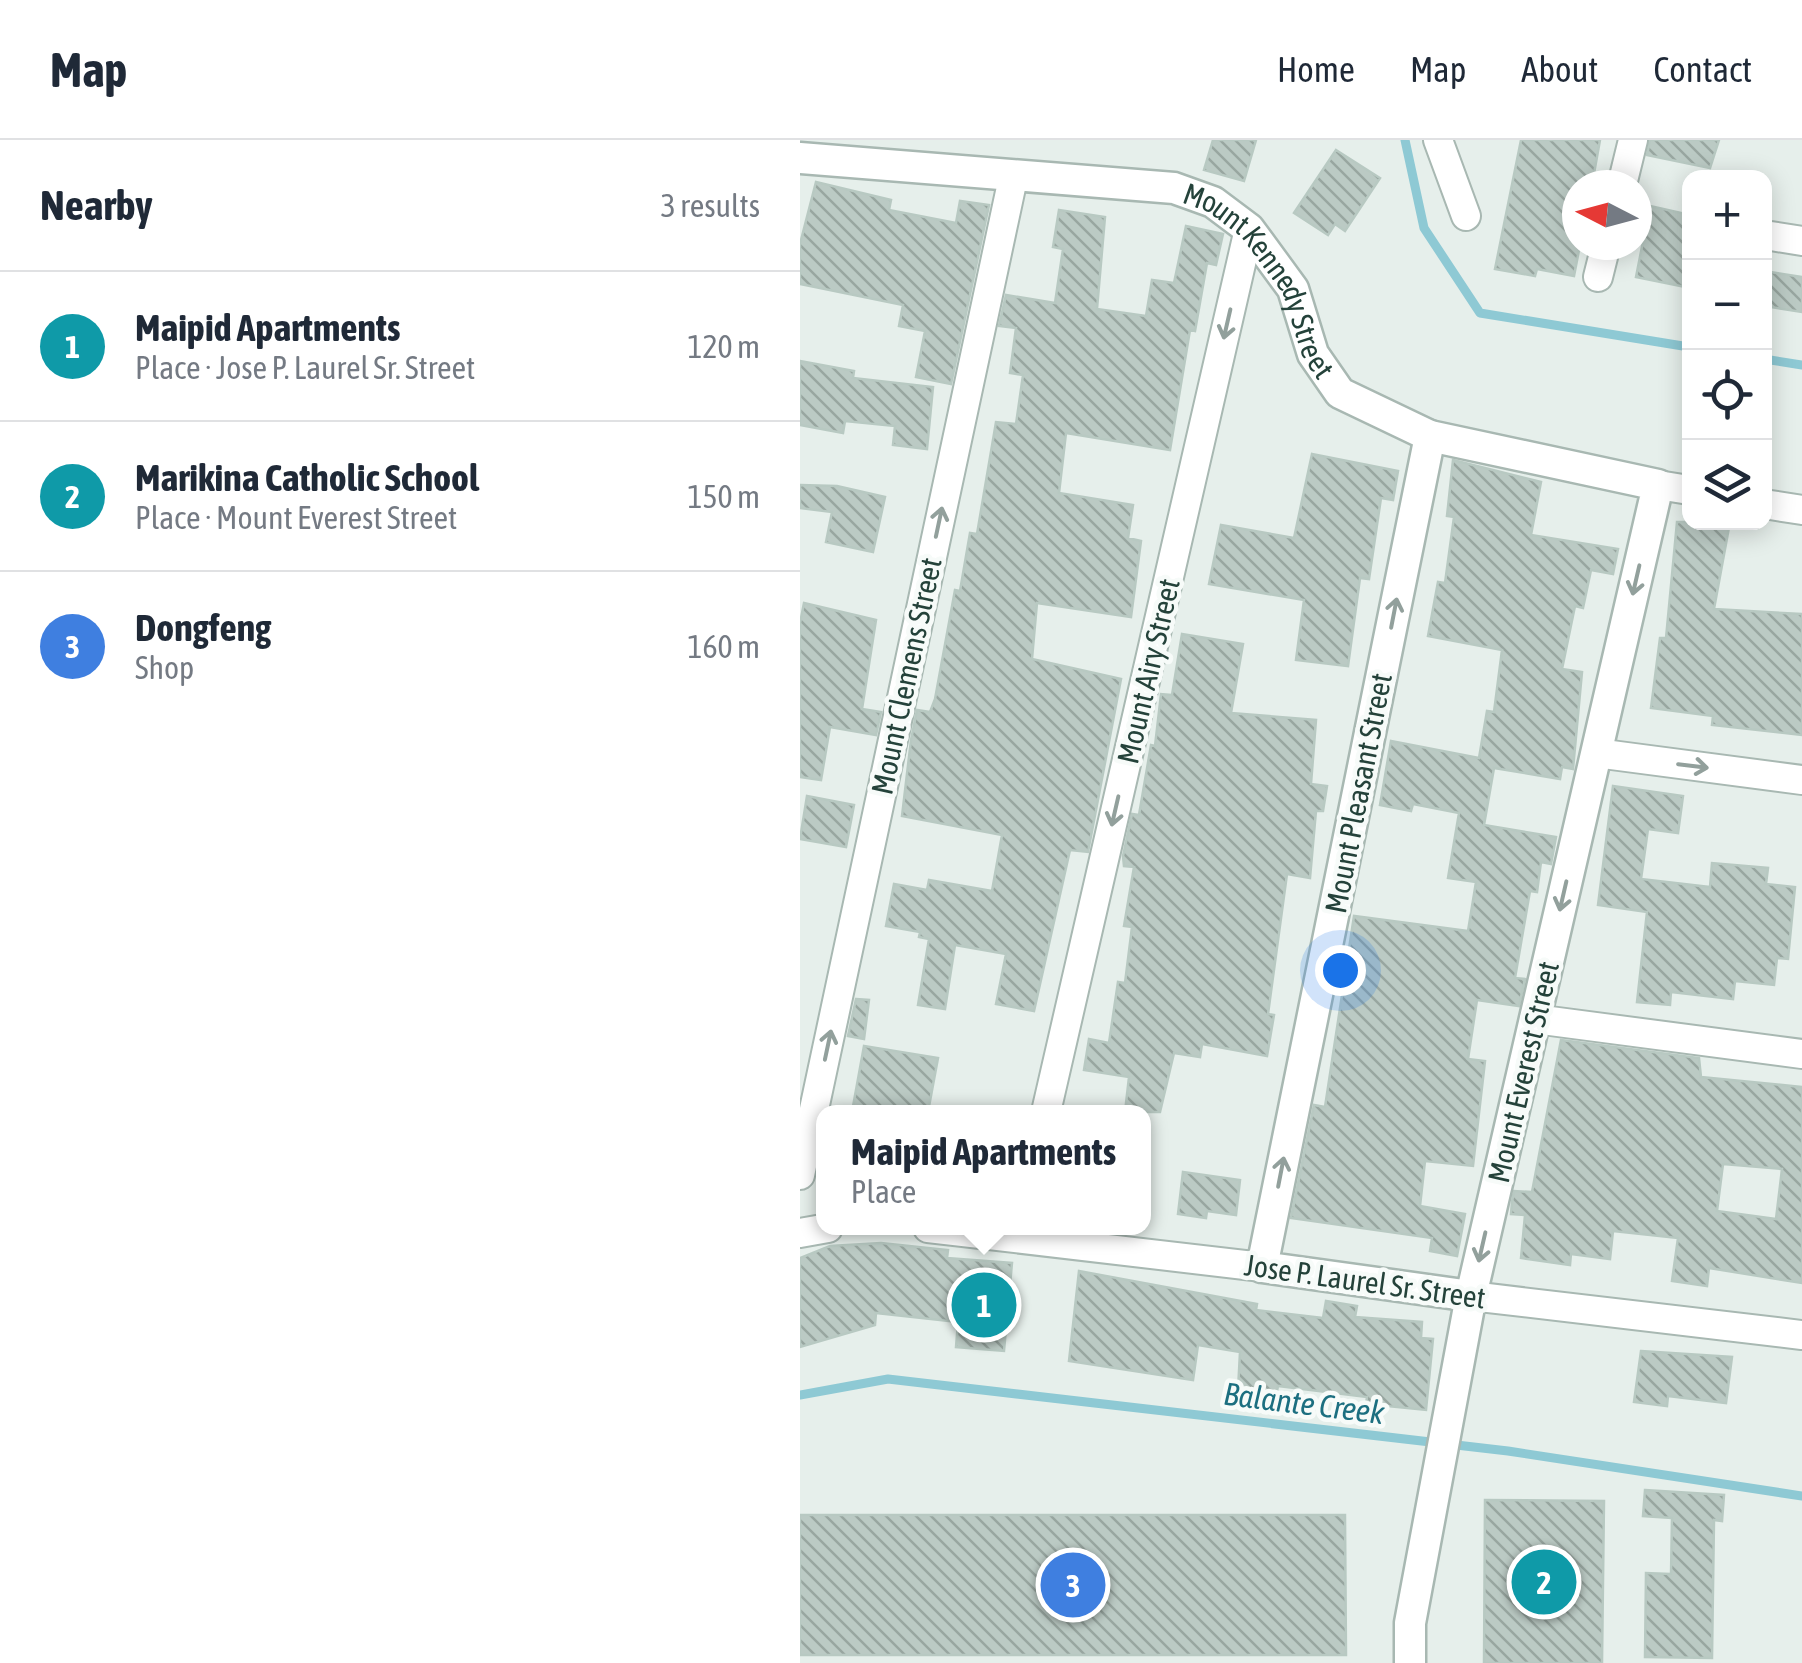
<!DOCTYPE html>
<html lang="en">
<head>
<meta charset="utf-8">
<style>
  body { margin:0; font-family:"Asap Condensed",sans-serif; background:#f2f2f3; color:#1f2937 }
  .controls { position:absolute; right:30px; top:30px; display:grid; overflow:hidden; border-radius:20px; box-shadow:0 5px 25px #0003 }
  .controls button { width:90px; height:90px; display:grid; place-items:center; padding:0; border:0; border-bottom:2px solid #e0e1e3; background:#fff; color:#1f2937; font:50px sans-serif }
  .compass { position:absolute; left:762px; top:30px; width:90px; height:90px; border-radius:50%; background:#fff; box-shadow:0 5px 25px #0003; rotate:276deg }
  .you { position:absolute; left:540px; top:830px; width:35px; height:35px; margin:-25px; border:8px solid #fff; border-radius:50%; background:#1a73e8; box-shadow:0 0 0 15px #1a73e833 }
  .badge { display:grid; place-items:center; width:65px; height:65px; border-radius:50%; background:#d93025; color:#fff; font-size:32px; font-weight:700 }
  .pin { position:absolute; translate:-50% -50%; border:5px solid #fff; box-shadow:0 2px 10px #0006 }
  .popup { position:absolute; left:16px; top:965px; width:335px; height:130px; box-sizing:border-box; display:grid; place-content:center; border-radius:20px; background:#fff; filter:drop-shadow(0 2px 8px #0005); font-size:32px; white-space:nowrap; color:#747a83 }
  .popup b { font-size:38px; color:#1f2937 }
  .popup::after { content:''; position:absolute; left:50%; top:100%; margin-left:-20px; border:20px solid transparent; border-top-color:#fff }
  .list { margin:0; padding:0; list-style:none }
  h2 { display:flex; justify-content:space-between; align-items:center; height:130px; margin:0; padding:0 40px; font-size:42px }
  h2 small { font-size:32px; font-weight:400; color:#747a83 }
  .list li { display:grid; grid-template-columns:65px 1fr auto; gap:30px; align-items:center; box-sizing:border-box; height:150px; padding:0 40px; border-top:2px solid #e0e1e3 }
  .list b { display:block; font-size:38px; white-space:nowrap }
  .list p { margin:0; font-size:32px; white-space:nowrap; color:#747a83 }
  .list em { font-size:32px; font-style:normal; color:#747a83 }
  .icon { flex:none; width:55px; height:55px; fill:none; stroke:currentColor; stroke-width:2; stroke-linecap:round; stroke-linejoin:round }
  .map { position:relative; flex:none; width:1002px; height:1523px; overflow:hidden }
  header { display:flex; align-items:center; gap:60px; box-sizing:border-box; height:140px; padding:0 50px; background:#fff; border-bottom:2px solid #e0e1e3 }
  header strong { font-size:48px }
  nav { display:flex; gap:55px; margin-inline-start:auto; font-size:35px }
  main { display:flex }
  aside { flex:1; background:#fff }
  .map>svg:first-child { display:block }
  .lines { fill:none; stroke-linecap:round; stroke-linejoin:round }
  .stream { stroke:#8ec9d4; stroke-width:9 }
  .building { fill:url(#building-back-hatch); stroke:#b8c9c2; stroke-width:2.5; fill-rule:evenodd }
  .minor-casing { stroke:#a8b8b2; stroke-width:32 }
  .tertiary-casing { stroke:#a8b8b2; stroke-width:35 }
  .minor { stroke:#fff; stroke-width:28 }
  .tertiary { stroke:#fff; stroke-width:30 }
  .oneway { stroke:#92a09c }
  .labels { text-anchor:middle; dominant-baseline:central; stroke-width:9; stroke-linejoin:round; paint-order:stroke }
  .street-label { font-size:30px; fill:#24423a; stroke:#f7fbf9 }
  .water-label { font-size:32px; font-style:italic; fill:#1c6f80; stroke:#f7fbf9 }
</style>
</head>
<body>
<header>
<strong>Map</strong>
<nav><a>Home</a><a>Map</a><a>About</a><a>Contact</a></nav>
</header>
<main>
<aside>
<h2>Nearby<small>3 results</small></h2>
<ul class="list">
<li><span class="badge" style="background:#0f9aa8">1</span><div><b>Maipid Apartments</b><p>Place · Jose P. Laurel Sr. Street</p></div><em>120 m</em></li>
<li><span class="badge" style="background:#0f9aa8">2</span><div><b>Marikina Catholic School</b><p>Place · Mount Everest Street</p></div><em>150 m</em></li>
<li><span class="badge" style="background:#3f7fe0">3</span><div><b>Dongfeng</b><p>Shop</p></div><em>160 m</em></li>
</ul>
</aside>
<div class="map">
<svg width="1002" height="1523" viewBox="0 0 1002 1523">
  <defs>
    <pattern id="building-back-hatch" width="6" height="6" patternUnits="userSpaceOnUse" patternTransform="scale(2.5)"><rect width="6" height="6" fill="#bbcac4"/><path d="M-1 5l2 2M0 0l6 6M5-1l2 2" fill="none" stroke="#98a6a0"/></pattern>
  </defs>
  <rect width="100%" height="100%" fill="#e6efeb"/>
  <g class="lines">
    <path class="stream" d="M605 0 624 88 680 173 889 207
      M964 219 1002 225
      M0 1255 88 1239 708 1311 1002 1356"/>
  </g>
  <path class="building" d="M413 0H456L444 41 404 30Z
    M721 0H800L792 45H777L780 105 774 136 737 129 735 136 695 129Z
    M850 0H919L910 28 847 15Z
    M536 10 580 38 545 91 535 84 528 95 494 73Z
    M16 42 91 60 89 70 156 83 160 61 189 65 151 244 116 237 125 191 99 186 103 165 0 144V104Z
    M850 66 890 75V148L836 137Z
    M259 70 305 77 297 169 346 176 352 140 374 143 386 86 423 94 416 125 407 123 395 191 390 190 370 310 266 293 259 353 333 365 328 398 341 401 331 477 237 463 232 519 321 539 288 712 270 710 234 871 196 864 206 814 155 805 145 869 118 865 129 799 119 797 120 792 86 786 94 744 127 750 129 740 192 751 202 695 102 676 111 600 117 570 130 572 135 559 155 450 160 451 170 393 177 394 196 282 216 284 223 235 210 233 216 188 199 186 206 155 255 163 263 109 253 107Z
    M964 131 1002 137V172L964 166Z
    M0 221 54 231 53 238 133 247 127 309 93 305 95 286 45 281 43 293 0 285Z
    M512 314 598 331 593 360 581 358 569 439 560 438 548 526 496 520 504 460 409 444 421 385 494 398Z
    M653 320 741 342 731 395 818 409 813 434 791 430 783 468 775 466 762 529 782 532 773 629 762 627 760 639 694 628 684 685 756 697 751 724 741 722 737 752 730 751 715 838 725 839 719 866 677 860 668 919 685 921 673 1026 625 1021 620 1066 665 1074 657 1116 630 1111 632 1098 491 1078 514 965 525 967 554 776 668 791 676 742 648 738 659 673 613 664 611 671 580 665 591 601 679 618 687 571 694 572 702 510 628 496 638 442 645 443 654 377 647 376Z
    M0 345 37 346 85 357 73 412 26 402 32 372 0 368Z
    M877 382H930L914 469 1002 474V595L912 585 913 576 851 568 860 498H866Z
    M4 463 76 480 62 569 81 572 76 595 30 587 21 640 0 637V483Z
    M382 494 443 504 431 573 516 580 511 644 527 646 523 671H516L510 738 487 734 468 874 474 875 467 916 402 904 400 917 374 913 360 972H325L329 937 284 930 289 899 309 903 318 842 325 843 332 787 324 786 334 727 324 726 323 716 332 674 339 675 351 605 355 606 361 554 372 555Z
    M813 646 883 656 878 693 848 689 841 739 910 747 912 723 968 728 966 744 995 747 988 819 977 818 974 845 935 841 933 859 871 852 870 865 837 862 847 772 798 765Z
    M7 656 54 665 46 707 0 699Z
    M56 859 69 860 64 899 48 896Z
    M761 900 899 918 901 937 1002 947V1143L909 1128 907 1146 872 1141 878 1098 813 1091 810 1119 771 1114 770 1125 721 1118 725 1075 711 1074 712 1062 714 1051 732 1052ZM923 1024 982 1029 976 1079 917 1071Z
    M64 906 138 918 128 972H52Z
    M383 1032 440 1040 436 1075 407 1071 406 1078 378 1074Z
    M81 1103 148 1110 147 1118 212 1123 204 1211 156 1207 158 1182 76 1173 75 1185 0 1207V1118L30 1106Z
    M279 1131 457 1164 456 1170 523 1178 526 1161 557 1166 555 1177 622 1182 621 1198 633 1199 626 1270 566 1264 567 1257 478 1246 477 1251 438 1250 440 1212 398 1205 393 1240 269 1221Z
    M841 1211 932 1217 926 1263 868 1256 867 1266 834 1262Z
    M845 1350 924 1355 922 1381 914 1380 912 1518 845 1517 846 1433 871 1434 872 1378 843 1376Z
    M685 1360 804 1361 802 1523H684Z
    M0 1375H545L546 1515H0Z"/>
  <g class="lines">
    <g class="minor-casing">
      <path id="minor" d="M638 0 666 76
        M822 45 833 0
        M971 96 1002 101
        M798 137 806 105
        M858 345 889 350
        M964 364 1002 370
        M796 613 1002 640
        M735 879 1002 914
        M246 972 449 89
        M0 1035 213 38
        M128 1088 462 1127
        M0 1093 28 1088
        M671 1156 1002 1195"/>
    </g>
    <g class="tertiary-casing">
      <g id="tertiary">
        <path id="s1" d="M0 18 374 48 413 62 449 89 493 149 513 214 540 253 630 296 858 345 671 1156 610 1483V1523"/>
        <path d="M630 296 462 1127 671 1156"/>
      </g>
    </g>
    <use href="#minor" class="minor"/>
    <use href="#tertiary" class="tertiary"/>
  </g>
  <defs><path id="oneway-shaft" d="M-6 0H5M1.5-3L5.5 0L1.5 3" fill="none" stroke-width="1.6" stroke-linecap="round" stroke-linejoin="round" transform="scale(2.5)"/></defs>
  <g class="oneway">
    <use href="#oneway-shaft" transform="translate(427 184) rotate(103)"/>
    <use href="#oneway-shaft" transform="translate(139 382) rotate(-78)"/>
    <use href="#oneway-shaft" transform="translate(836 440) rotate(103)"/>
    <use href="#oneway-shaft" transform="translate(594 473) rotate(-79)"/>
    <use href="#oneway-shaft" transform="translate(893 626) rotate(7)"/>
    <use href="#oneway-shaft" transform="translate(315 671) rotate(103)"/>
    <use href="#oneway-shaft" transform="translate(763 756) rotate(103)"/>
    <use href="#oneway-shaft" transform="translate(28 905) rotate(-78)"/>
    <use href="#oneway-shaft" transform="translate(481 1032) rotate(-79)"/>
    <use href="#oneway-shaft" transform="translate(682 1107) rotate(103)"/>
  </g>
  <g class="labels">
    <g class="street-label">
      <text stroke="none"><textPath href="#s1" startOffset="508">Mount Kennedy Street</textPath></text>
      <text transform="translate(348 531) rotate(-77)">Mount Airy Street</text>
      <text transform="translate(106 536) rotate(-78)">Mount Clemens Street</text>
      <text transform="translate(558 653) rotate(-79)">Mount Pleasant Street</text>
      <text transform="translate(723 932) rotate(-77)">Mount Everest Street</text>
      <text transform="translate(565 1141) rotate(8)">Jose P. Laurel Sr. Street</text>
    </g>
    <g class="water-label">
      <text transform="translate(504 1263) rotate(7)">Balante Creek</text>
    </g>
  </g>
</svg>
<div class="controls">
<button>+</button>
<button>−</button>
<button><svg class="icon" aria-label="locate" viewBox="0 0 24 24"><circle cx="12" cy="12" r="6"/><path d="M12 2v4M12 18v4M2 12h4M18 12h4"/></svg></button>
<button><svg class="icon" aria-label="layers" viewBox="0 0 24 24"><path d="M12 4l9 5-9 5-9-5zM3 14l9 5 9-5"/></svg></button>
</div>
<svg class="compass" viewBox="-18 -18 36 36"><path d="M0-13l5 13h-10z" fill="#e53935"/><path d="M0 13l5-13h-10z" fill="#747a83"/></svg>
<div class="you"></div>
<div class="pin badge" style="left:184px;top:1165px;background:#0f9aa8">1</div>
<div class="popup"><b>Maipid Apartments</b>Place</div>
<div class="pin badge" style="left:744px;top:1442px;background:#0f9aa8">2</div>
<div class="pin badge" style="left:273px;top:1445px;background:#3f7fe0">3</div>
</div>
</main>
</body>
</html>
